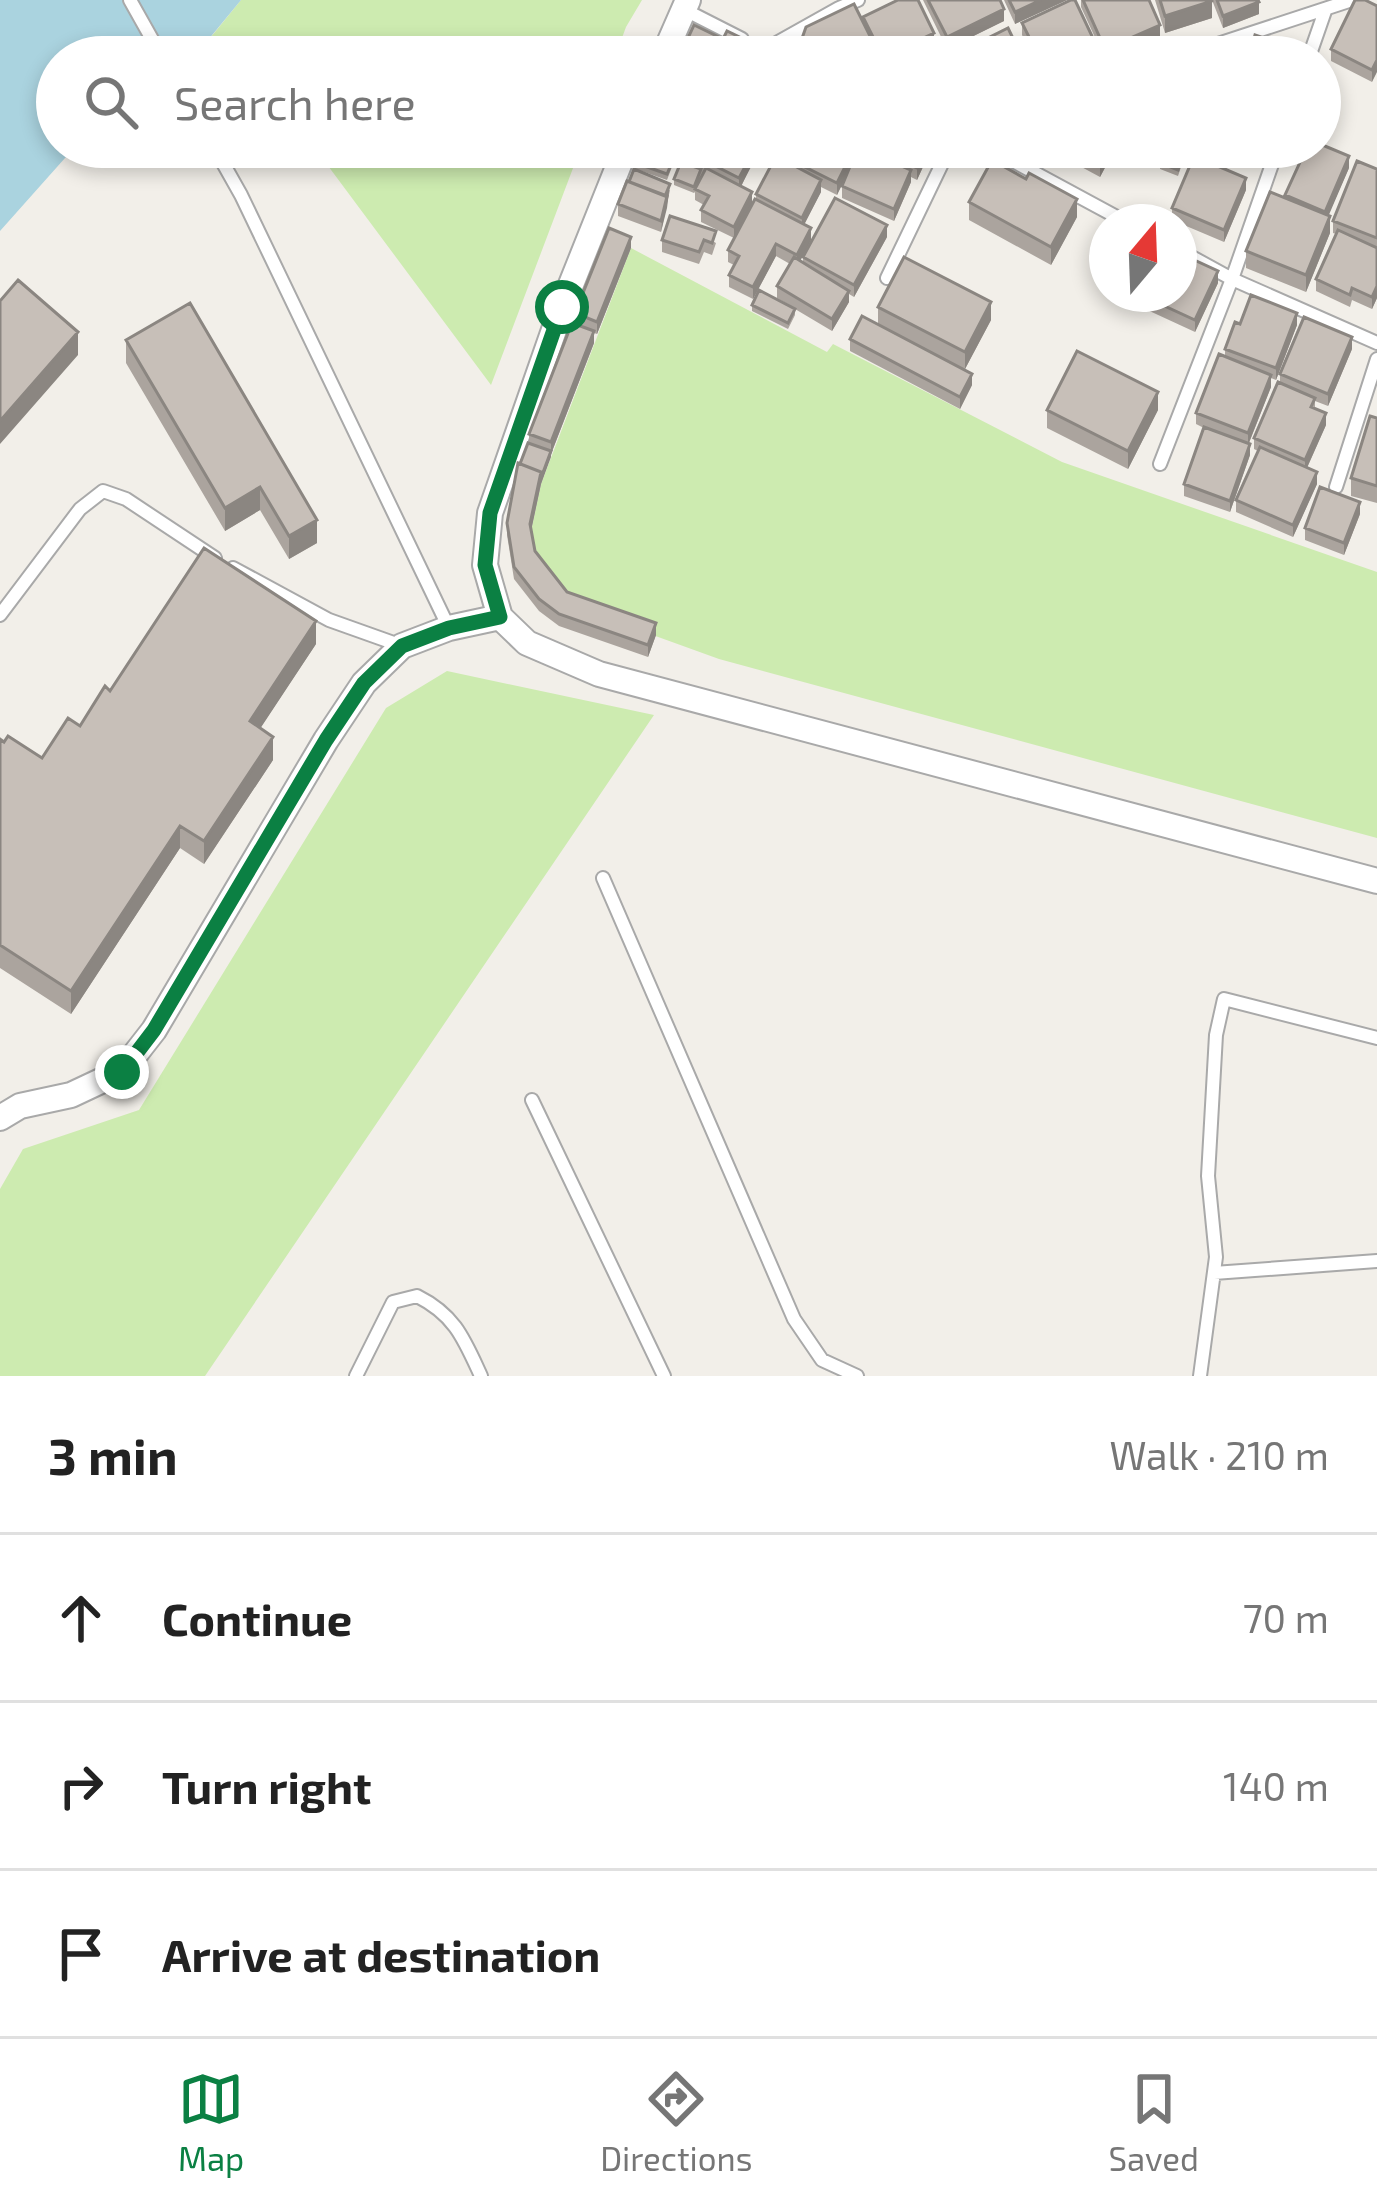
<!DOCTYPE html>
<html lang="en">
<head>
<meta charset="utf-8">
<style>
  body { margin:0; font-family:"Exo 2",sans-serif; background:#f2f2f2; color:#222 }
  .compass { position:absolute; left:1089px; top:204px; width:108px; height:108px; border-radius:50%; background:#fff; box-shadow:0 6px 18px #0003; rotate:19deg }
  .stop { position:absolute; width:36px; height:36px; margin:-27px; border:9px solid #0b8043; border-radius:50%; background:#fff }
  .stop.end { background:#0b8043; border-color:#fff; box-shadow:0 3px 12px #0008 }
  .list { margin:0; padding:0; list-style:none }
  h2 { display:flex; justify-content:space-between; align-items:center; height:156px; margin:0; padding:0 48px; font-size:51px }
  h2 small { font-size:39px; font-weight:400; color:#767676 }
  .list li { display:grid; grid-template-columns:78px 1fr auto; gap:36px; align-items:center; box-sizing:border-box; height:168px; padding:0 48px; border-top:3px solid #e0e0e0 }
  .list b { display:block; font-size:45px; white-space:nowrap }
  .list em { font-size:39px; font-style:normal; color:#767676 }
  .icon { flex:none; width:66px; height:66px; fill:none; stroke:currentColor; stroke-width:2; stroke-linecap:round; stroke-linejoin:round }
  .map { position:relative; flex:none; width:1377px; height:1376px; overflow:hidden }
  .search { position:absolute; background:#fff; box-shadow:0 6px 18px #0003; left:36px; right:36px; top:36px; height:132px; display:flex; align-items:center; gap:30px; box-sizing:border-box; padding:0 42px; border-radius:66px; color:#767676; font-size:45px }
  .sheet { height:660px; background:#fff }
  nav { display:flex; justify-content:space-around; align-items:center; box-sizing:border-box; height:168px; border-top:3px solid #e0e0e0; background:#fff; font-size:33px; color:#767676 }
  nav a { display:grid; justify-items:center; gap:6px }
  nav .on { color:#0b8043 }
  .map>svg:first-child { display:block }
  .grass { fill:#cdebb0 }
  .water { fill:#aad3df }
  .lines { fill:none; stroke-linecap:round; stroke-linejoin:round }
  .lane-casing { stroke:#a9a9a9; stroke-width:16 }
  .street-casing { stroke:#a9a9a9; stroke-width:28 }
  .lane { stroke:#fff; stroke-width:12 }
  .street { stroke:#fff; stroke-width:24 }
  .wall { fill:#aba49e }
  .shaded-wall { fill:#8b8681 }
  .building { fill:#c7bfb8; stroke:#8b8681; stroke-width:3 }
  .route { stroke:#0b8043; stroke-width:15 }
</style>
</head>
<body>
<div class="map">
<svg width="1377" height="1376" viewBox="0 0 1377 1376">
  <rect width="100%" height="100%" fill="#f2efe9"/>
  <path class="grass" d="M241 0H642L626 27 615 57H209L202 48Z
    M314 147H581L491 385Z
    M631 248 827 352 833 344 1062 462 1377 572V838L719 659 567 604 543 575 530 536 541 484Z
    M447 671 654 715 205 1376H0V1189L23 1149 139 1110 386 708Z"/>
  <path class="water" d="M0 0H241L194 57H57V147H80L65 158 0 231Z"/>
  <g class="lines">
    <g class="lane-casing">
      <path id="lane" d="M130 0 162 57
        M685 10 742 39
        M764 50 839 8 858 0
        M1178 57 1352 0
        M1309 57 1325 11
        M214 147 241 195 449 628
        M987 147 1126 222
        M1179 250 1232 279 1377 343
        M887 278 950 147
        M1160 464 1232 279 1278 147
        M1336 487 1377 359
        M233 568 329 620 402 646
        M0 615 80 509 103 491 126 499 215 558
        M603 878 794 1319 822 1360 857 1376
        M532 1100 664 1376
        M1214 1273 1377 1261
        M356 1376 393 1302 417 1296C455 1315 464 1339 481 1376
        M1200 1376 1216 1257 1208 1176 1216 1035 1224 999 1377 1038"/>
    </g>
    <g class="street-casing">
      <path id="street" d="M663 57 688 0
        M626 147 562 307 490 513 485 565 500 617 527 643 599 674 1377 881
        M0 1118 20 1106 71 1095 122 1071 154 1030 326 740 364 683 402 646 449 628 500 617"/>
    </g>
    <use href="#lane" class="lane"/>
    <use href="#street" class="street"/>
  </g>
  <path class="wall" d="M923 0H1000L1004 21 947 49Z
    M1004 0H1067L1015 24Z
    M1081 0H1149L1160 37 1114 57H1104L1081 7Z
    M1155 0H1212V18L1165 33Z
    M1212 0H1258L1259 14 1223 28Z
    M1377 6 1372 82 1331 61V49Z
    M863 17 934 45 909 57 800 56V44L863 22Z
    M1022 23 1100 57H1033L1022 35Z
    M642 147H861L862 149V147H932L917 180 911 177V182L894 221 842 198V186L847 174 837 195 821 187V192L804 224 811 240 800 261 803 263V257L887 237 854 297 849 294V302L832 331 795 309V315L788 329 752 311V305L793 307 777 298V286L790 264 776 256 753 299 729 287V275L734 265 728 262V250L756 199V194L770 168 753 160 741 187 734 238 701 222V210L704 205 695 200V192L694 193 674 185V179L684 162V155L682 159 676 156 667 180 636 169V163Z
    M1050 147H1116L1100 177 1050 150Z
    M1192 147H1257L1251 164 1237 159 1235 164Z
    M1185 155 1178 176 1160 169V163Z
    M1349 168 1328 215 1330 233 1306 292 1246 268V251L1285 198V195Z
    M1377 169V298L1372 309 1352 300 1350 307 1316 291V279L1336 234 1333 233V221Z
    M670 190 661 232 618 216V204Z
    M1246 190 1224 242 1172 220V208Z
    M969 202 1077 217 1051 265 969 220Z
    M670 216 716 243 712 255 704 252 699 264 662 252V240Z
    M631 248 597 334 594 333V343L551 454 541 484 531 530 535 551 567 592 656 635 648 657 559 626 539 611 514 579 507 535V523L529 443V434L575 324V313Z
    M1218 283 1195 332 1143 308V296Z
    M878 307 991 320 965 369 972 385 960 409 850 351V339L878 324Z
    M1240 324 1297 325 1276 380 1271 378V387L1249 443 1250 455 1230 512 1184 496V484L1204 428 1196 424V413L1225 356V349Z
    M126 340 317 543 289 559 260 510 225 531 126 363Z
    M1352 349 1328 406 1315 401V409L1326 425 1307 468 1317 484 1293 537 1236 512V500L1258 451 1254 449V438L1280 383V374Z
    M1047 410H1158L1128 469 1047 428Z
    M1377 418V503L1351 496V478Z
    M1360 514 1344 555 1305 540V528Z
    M316 644 260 728 273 760 204 864 180 848 71 1014 0 968V739L42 758 80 726 110 691Z"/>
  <path class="shaded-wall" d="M1041 0H1067L1015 24V12Z
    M1212 1V18L1165 33V16Z
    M1259 2V14L1223 28V16Z
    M1004 9V21L947 49V37Z
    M1160 25V37L1114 57H1105V49Z
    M934 33V45L909 57H884Z
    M1377 60V72L1372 82V70Z
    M855 147V158L837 195V183Z
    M926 147H932L917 180V168Z
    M1110 147H1116L1100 177V165Z
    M1253 147H1257L1251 164V152Z
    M753 152V163L739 190V178Z
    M1349 156V168L1325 224V212Z
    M911 170V182L894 221V209Z
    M1246 178V190L1224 242V230Z
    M821 180V192L802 229V218Z
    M670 184 667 208 661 232 664 198Z
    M752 192V204L734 238V227Z
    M1077 199V217L1051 265V247Z
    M1330 216V233L1306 292V275Z
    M887 225V237L854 297V285Z
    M811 228V240L797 267V255Z
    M631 237V248L597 334V322Z
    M776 244V256L753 299V287Z
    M1218 271V283L1195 332V320Z
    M1377 286V298L1372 309V297Z
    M849 291V302L832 331V319Z
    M991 302V320L965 369V352Z
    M1297 313V325L1276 380V368Z
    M594 331V343L551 454V442Z
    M78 332V355L0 444V421Z
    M1352 337V349L1328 406V394Z
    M972 374V385L960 409V397Z
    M1271 375V387L1248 445V433Z
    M1158 392V410L1128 469V451Z
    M1326 413V425L1305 472V460Z
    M1250 444V455L1230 512V501Z
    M551 451V457L541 484 530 536V524L541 472Z
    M1317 472V484L1293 537V525Z
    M260 487V510L225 531V508Z
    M1360 502V514L1344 555V543Z
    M317 520V543L289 559V536Z
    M316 621V644L250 744V721Z
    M656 623V635L648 657V645Z
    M273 737V760L204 864V841Z
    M180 826V848L71 1014V991Z"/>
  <path class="building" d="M898 0H918L934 33 883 57 863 17Z
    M928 0H1000L1004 9 947 37Z
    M1009 0H1041L1015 12Z
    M1071 0H1075L1100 53 1091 57H1039L1022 23Z
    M1083 0H1149L1160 25 1105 49Z
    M1160 0H1212V1L1165 16Z
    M1217 0H1258L1259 2 1223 16Z
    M1355 0H1365L1377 6V60L1372 70 1331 49Z
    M854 4 880 56 841 57 800 44 806 27Z
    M694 25 723 39 727 31 781 57H679Z
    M1008 28 1022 57H975L970 47Z
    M1255 35 1286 45 1282 57H1221L1227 40 1251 49Z
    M932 48 958 57H911Z
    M1320 144 1349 156 1325 212 1285 195 1307 147H1320Z
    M642 147H660L676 153 667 174 636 163Z
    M686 147H744L753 152 739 178 684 150Z
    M751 147H777L772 158Z
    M783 147H855L837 183 779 154Z
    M858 147 911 170 894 209 842 186Z
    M872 147H926L917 168Z
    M1066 147H1110L1100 165Z
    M1166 147 1185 149 1178 170 1160 163Z
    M1223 147H1253L1251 152 1237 147 1235 152Z
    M776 156 821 180 802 218 756 194Z
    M1194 156 1246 178 1224 230 1172 208Z
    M992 160 1026 179 1029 173 1077 199 1051 247 969 202Z
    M1357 161 1377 169V238L1333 221Z
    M681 162 701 169 694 187 674 179Z
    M706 168 752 192 734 227 701 210 709 196 695 189Z
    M634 169 670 184 665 196 629 182Z
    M627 181 667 196 661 221 618 204Z
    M1270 192 1330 216 1306 275 1246 251Z
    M835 198 887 225 854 285 803 257Z
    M755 199 811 228 797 255 776 244 753 287 729 275 739 256 728 250Z
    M670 216 716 231 712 243 704 240 699 252 662 240Z
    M609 228 631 237 597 322 575 313Z
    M1338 230 1377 248V286L1372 297 1352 288 1350 295 1316 279Z
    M1179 253 1218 271 1195 320 1143 296 1144 294H1179Z
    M794 257 849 291 832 319 777 286Z
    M904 257 991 302 965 352 878 307Z
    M18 280 78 332 0 421V301Z
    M759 290 795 309 788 323 752 305Z
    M1251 295 1297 313 1276 368 1225 349 1235 322 1240 324Z
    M190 303 317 520 289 536 260 487 225 508 126 340Z
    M862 316 972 374 960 397 850 339Z
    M1304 317 1352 337 1328 394 1280 374Z
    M572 323 594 331 551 442 529 434Z
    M1077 351 1158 392 1128 451 1047 410Z
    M1219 354 1271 375 1248 433 1196 413Z
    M1278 382 1315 398 1311 407 1326 413 1305 460 1254 438Z
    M1370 416 1377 418V486L1351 478Z
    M1204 427 1250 444 1230 501 1184 484Z
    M528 443 551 451 541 478V472L520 464Z
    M1260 447 1317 472 1293 525 1236 500Z
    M518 463 541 472 530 524 535 551 567 592 656 623 648 645 559 614 539 599 514 567 507 523Z
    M1320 487 1360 502 1344 543 1305 528Z
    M204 548 316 621 250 721 273 737 204 841 180 826 71 991 0 945V739L4 742 8 736 42 758 68 718 80 726 105 686 110 691Z"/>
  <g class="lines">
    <path class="route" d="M122 1072 154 1030 326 740 364 683 402 646 449 628 500 617 485 565 490 513 562 307"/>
  </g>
</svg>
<svg class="compass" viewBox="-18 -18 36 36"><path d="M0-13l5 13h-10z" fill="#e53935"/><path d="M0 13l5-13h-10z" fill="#767676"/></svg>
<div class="stop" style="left:562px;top:307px"></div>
<div class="stop end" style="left:122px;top:1072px"></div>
<div class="search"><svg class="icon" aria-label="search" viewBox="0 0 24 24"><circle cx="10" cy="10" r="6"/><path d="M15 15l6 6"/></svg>Search here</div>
</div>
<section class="sheet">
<h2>3 min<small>Walk · 210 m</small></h2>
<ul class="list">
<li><svg class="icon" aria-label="ahead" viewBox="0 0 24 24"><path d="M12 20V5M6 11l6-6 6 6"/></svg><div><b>Continue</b></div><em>70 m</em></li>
<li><svg class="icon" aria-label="right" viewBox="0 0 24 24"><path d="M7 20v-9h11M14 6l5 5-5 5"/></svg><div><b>Turn right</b></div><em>140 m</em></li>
<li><svg class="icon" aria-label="arrive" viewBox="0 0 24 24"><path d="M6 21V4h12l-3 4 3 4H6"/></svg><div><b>Arrive at destination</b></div></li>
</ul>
</section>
<nav>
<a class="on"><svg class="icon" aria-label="map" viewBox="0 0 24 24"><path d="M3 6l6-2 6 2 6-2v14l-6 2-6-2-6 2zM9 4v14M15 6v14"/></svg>Map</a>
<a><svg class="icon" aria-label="directions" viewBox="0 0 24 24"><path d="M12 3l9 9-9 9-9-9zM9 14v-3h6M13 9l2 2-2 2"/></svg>Directions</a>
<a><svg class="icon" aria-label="saved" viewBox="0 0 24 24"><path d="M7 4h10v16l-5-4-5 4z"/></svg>Saved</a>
</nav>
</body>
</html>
